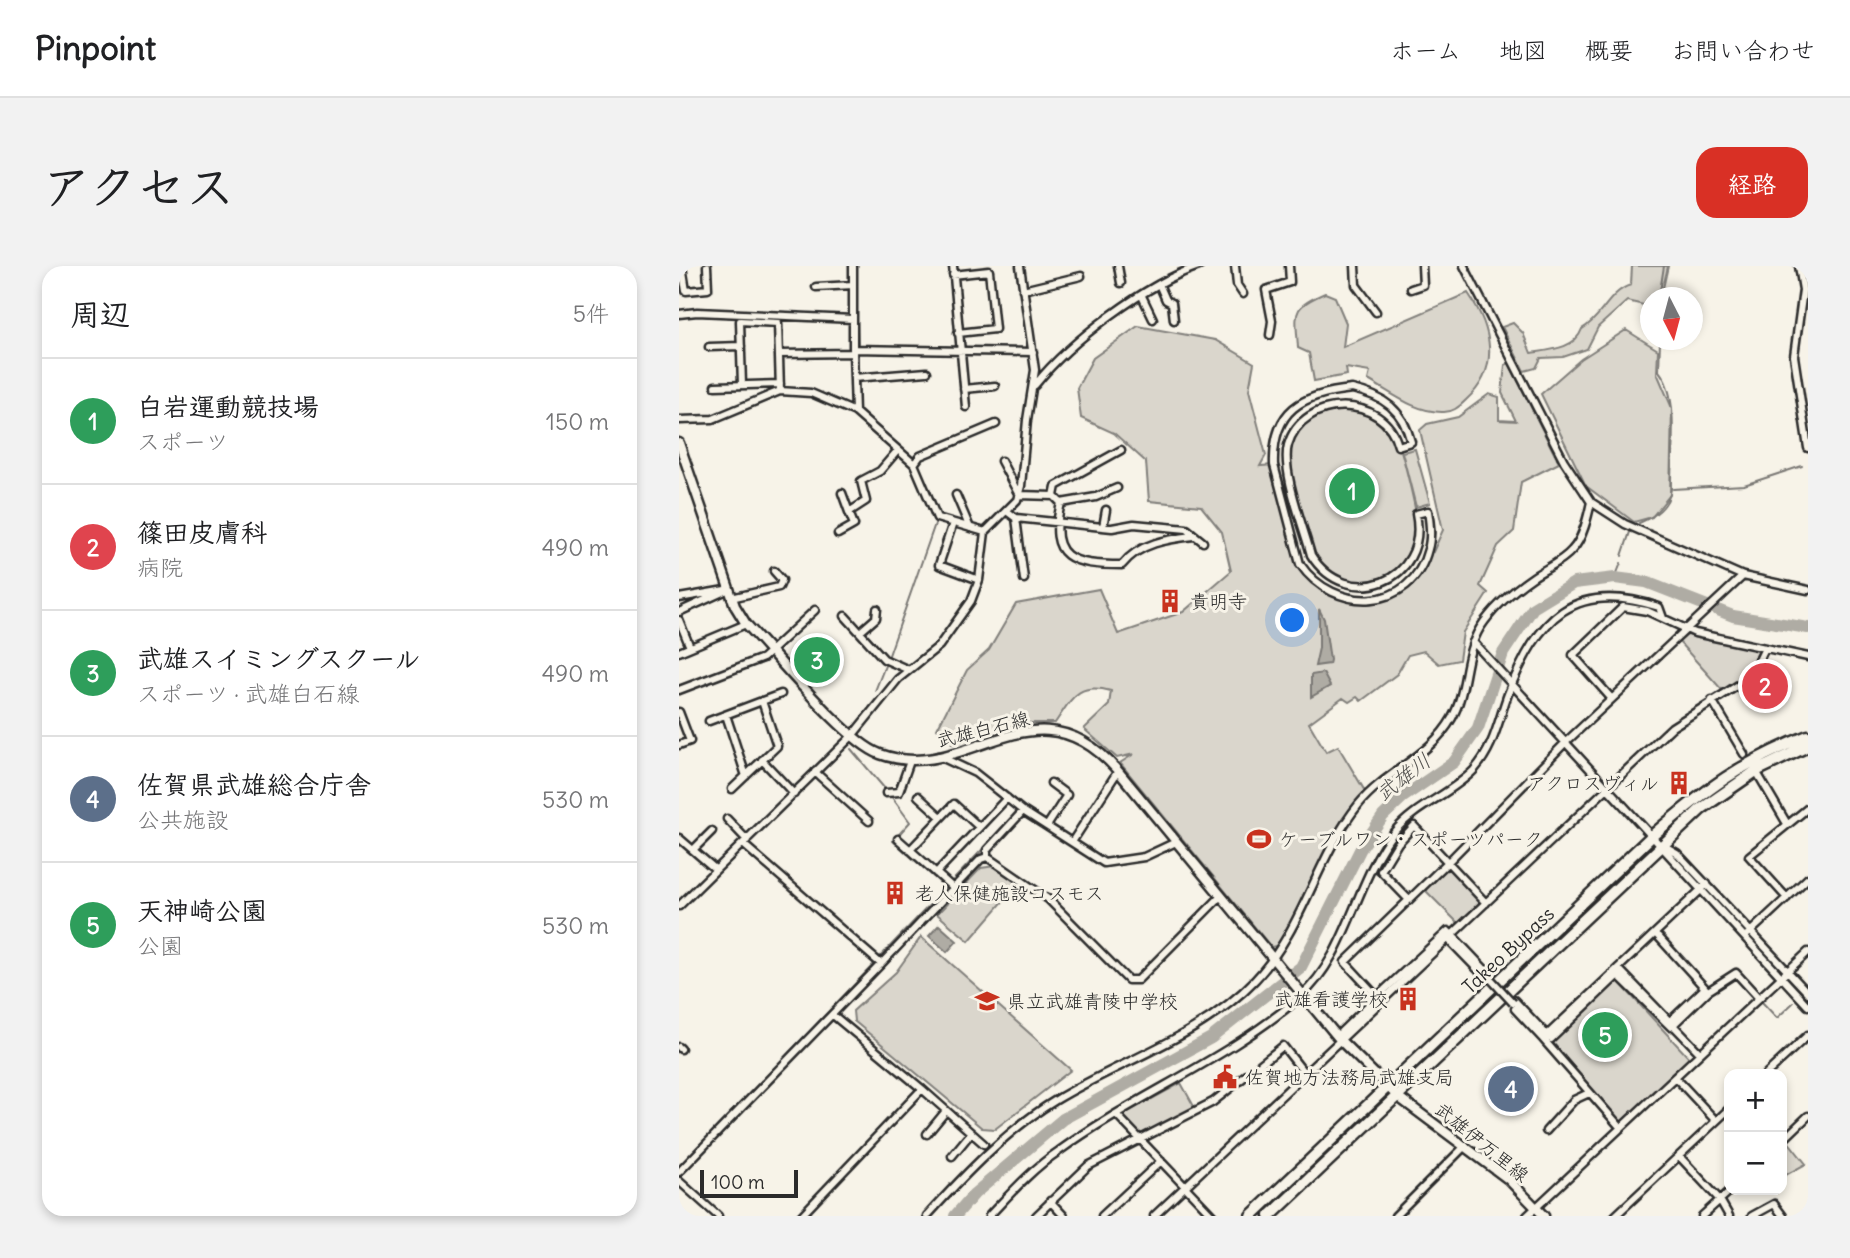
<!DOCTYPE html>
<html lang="ja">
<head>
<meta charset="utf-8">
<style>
  body { margin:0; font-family:Delius,"Klee One",sans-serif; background:#f2f2f2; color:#202124 }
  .controls { position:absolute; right:21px; bottom:21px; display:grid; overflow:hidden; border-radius:14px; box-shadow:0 4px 10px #0003 }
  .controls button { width:63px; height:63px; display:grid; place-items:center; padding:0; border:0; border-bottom:2px solid #e0e0e0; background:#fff; color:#202124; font:35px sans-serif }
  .compass { position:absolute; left:961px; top:21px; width:63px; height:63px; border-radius:50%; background:#fff; box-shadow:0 4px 10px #0003; rotate:174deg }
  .scale { position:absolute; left:21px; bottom:18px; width:98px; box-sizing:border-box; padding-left:7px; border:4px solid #2b2b2b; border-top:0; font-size:19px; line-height:24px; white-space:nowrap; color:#2b2b2b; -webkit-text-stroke:5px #f7f3e8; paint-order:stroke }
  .you { position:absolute; left:614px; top:355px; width:24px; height:24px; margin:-18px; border:5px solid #fff; border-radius:50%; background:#1a73e8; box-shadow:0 0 0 10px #1a73e833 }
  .badge { display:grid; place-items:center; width:46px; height:46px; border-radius:50%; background:#d93025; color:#fff; font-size:23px; font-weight:700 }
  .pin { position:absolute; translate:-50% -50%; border:4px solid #fff; box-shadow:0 2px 7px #0006 }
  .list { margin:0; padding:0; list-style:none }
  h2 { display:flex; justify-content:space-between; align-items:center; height:91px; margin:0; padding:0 28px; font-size:30px }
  h2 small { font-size:23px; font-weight:400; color:#757577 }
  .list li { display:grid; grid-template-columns:46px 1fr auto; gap:21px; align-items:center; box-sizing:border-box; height:126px; padding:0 28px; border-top:2px solid #e0e0e0 }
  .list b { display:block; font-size:26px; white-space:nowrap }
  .list p { margin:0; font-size:23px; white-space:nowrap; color:#757577 }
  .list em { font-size:23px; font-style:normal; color:#757577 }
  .map { position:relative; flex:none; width:1129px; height:950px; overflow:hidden; border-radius:21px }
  header { display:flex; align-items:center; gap:42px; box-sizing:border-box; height:98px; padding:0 35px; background:#fff; border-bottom:2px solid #e0e0e0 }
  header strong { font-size:33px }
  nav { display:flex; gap:38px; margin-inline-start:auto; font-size:24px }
  .intro { display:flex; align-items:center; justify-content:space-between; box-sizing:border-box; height:168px; padding:0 42px }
  h1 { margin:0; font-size:49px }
  .button { padding:18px 32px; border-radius:21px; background:#d93025; color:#fff; font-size:24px; font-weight:700 }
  main { display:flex; gap:42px; padding:0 42px }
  aside { flex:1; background:#fff; border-radius:21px; box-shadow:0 4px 10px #0003 }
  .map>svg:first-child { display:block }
  .green { fill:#dad6cc; stroke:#82807c; stroke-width:2 }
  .water { fill:#afaca4; stroke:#7a7874; stroke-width:2 }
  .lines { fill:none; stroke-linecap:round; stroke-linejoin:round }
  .stream { stroke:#7a7874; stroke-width:2 }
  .river { stroke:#afaca4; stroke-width:12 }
  .minor-casing { stroke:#2b2b2b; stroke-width:11 }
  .major-casing { stroke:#2b2b2b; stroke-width:13 }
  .highway-casing { stroke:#2b2b2b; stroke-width:15 }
  .minor { stroke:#f7f3e8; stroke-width:6 }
  .major { stroke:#f7f3e8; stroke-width:8 }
  .highway { stroke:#f7f3e8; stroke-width:10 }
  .minor-bridge-casing { stroke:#2b2b2b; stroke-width:11; stroke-linecap:butt }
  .minor-bridge { stroke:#f7f3e8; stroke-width:6 }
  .labels { text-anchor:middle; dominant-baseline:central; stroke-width:6; stroke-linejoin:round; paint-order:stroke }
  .poi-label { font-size:19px; fill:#2b2b2b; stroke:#f7f3e8; text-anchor:start }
  .street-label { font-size:19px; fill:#2b2b2b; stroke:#f7f3e8 }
  .water-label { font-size:21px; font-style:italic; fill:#53524f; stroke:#f7f3e8 }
</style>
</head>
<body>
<header>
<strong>Pinpoint</strong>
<nav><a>ホーム</a><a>地図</a><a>概要</a><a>お問い合わせ</a></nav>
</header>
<div class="intro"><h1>アクセス</h1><a class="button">経路</a></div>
<main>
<aside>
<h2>周辺<small>5件</small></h2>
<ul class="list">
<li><span class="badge" style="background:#2e9e5b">1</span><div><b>白岩運動競技場</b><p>スポーツ</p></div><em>150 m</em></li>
<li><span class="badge" style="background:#e0444e">2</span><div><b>篠田皮膚科</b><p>病院</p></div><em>490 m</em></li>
<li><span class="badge" style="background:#2e9e5b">3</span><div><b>武雄スイミングスクール</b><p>スポーツ · 武雄白石線</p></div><em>490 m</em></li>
<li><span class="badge" style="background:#5c6f8a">4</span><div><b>佐賀県武雄総合庁舎</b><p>公共施設</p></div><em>530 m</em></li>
<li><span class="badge" style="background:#2e9e5b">5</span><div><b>天神崎公園</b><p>公園</p></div><em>530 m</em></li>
</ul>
</aside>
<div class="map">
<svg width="1129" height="950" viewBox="0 0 1129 950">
  <rect width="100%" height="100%" fill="#f7f3e8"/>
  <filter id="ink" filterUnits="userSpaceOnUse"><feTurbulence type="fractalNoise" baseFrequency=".0143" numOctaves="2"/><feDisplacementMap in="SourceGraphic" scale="14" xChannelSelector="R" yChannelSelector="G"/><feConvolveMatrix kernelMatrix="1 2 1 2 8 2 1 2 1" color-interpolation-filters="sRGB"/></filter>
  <g filter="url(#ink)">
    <path class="green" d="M953 0H989L982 31 972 32 969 40 948 35 919 61 908 83 884 91 862 92 857 102 845 105 823 61 834 57 844 67 852 87C871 84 896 83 903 63 923 52 930 25 952 19Z
      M646 27 656 31 667 57 664 81 789 27C813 62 822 103 787 134 780 141 773 147 763 146 735 146 713 127 689 114L691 106 667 102 668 109 635 115 630 87 619 82C617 46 611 42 646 27Z
      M459 60 536 74 575 97 570 124 587 189 581 200 595 199 621 298 649 326 696 333 727 318 739 305 749 284 754 286 764 264 741 164 748 158 779 151 810 128 820 131V154L837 155 823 127 826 99 830 97 880 197 842 216 835 265 819 280 801 320 809 327 784 366 780 394 760 398 745 385 729 389 718 408 682 435 678 431 670 436 664 432 630 457 647 486 659 480 687 527 674 542 609 664 597 680 592 681 441 497 455 488 438 492 405 463 430 439 432 425C398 416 393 432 376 457H343L274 478 258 463 288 404 310 384 337 338 420 323 439 368 504 346 552 305 543 266 522 240 470 235 467 196 435 167 402 152 398 122 414 92Z
      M947 64 979 84 978 107 993 142 991 229 973 251 955 256 907 220 862 128 902 93Z
      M657 141 691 144C699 152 712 161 717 171 723 183 742 259 739 271 729 325 664 334 633 290 624 277 614 221 609 202 605 163 626 154 657 141Z
      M736 183 751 237 737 241 723 186Z
      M1008 369 1079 384 1081 387 1070 409 1043 424 1000 376Z
      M316 600 340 617 290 675 258 648 302 602Z
      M769 602 802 637 780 658 746 624Z
      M242 671 392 804 316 863 303 862 175 755 174 745 217 706Z
      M938 714 1011 793 942 858C917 831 898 803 873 776Z
      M502 817 517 844 461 870 444 852 445 848Z
      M1108 874 1127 898 1103 911V880Z"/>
    <path class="water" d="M640 343 645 353 651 394 650 398 636 400 640 382Z
      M644 407 651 420 632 431V409Z
      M260 659 278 675 268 686 250 670Z"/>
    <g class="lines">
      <path class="stream" d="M980 32 985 0
        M53 51 178 56 179 80
        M179 85V108
        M180 113V144L236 195
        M240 203 256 240
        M994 223 1065 219 1123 200
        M960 257C975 251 990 240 992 223 991 190 1002 132 980 105L981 74
        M943 290 951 266
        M936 312 942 297
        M209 392 257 255
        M196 425 207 397
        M172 483 206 523
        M212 530 231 556 214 575 267 622
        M200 692 339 546
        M1083 736 1098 752 1114 737
        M0 901 195 698"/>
      <path class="river" d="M276 950 295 928 384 853 532 772 622 701 681 584 704 550 724 531 775 496 799 462 824 387 854 342 895 317 936 312 967 316 1054 350 1129 362"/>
      <g class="minor-casing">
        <path id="minor" d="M3 0 7 25 29 23 28 0
          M174 0V83L354 86
          M274 0 287 141
          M439 0 442 17
          M556 0 558 19 564 28
          M676 0 677 19 697 46
          M1120 0 1124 24 1115 90 1129 182
          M274 9 310 5 316 63 279 67
          M480 18 487 34 493 37 495 54
          M137 21 174 19
          M732 23 744 19 743 0
          M344 24 402 10
          M463 30 474 53
          M0 48 18 46 174 53
          M591 69 593 55 587 24 611 16 610 0
          M30 81 62 80
          M174 85 176 146
          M100 88 174 87
          M175 112 248 106
          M63 119 61 55 99 57 101 125
          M356 119C392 74 467 18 520 0
          M36 120 101 118
          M285 123 316 120
          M673 123C705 130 724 144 732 176L719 180C706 128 624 127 609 179 602 205 625 262 632 289 668 347 751 316 737 248L749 245C751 257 753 271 749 283 733 347 655 348 621 298L595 199C593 144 623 128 673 123Z
          M0 154 34 153 101 125 132 127 176 146 235 198 258 252 306 266
          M322 195 340 229 375 230 377 220 442 184
          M235 198 241 190 317 158
          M163 227 170 246
          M277 229 291 262
          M375 230 382 237C368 293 393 299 443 299 460 277 489 273 515 270
          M912 236 946 258 1064 310 1129 324
          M382 237 417 231 438 222
          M329 246 337 252 433 262 455 258 508 263 524 276
          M337 252 345 313
          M274 257 260 299 300 314
          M424 261 427 244
          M159 268 175 259 170 246 187 235 182 215 201 205 219 184
          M0 332 46 324
          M52 332 100 321 103 314 95 305
          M0 346 48 324
          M166 350 205 393 230 404
          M0 354 11 381
          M181 366 197 352 198 343
          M794 376 1129 740
          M0 386 67 358
          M0 424 84 392 136 344
          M932 432 894 389 944 341 968 345 1016 367 1129 391
          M1033 434 1065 488
          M0 446 11 475 0 479
          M47 449 67 510
          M30 455 83 435
          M260 490 296 507 344 545 425 597 465 591 497 576
          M83 494 115 528
          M1077 505 1107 556
          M136 506 190 555
          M53 523 98 480 83 435 102 428
          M207 527 220 526 231 495
          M239 530 262 551
          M48 553 68 574
          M368 560 388 529 372 517
          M0 572 36 603
          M219 573 274 622
          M393 576 439 505
          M64 578 202 698 302 593 308 591 369 633 449 714H459L542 630
          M984 579 998 587 1129 727
          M14 584 33 565
          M231 584 275 538 300 561
          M308 591V584L344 545
          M257 607 328 532
          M1108 632 1070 590 1129 542
          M730 634 702 605 719 577 735 560 807 637
          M0 640 173 470 219 413 260 380 292 335 300 314 306 266 338 234 342 220 348 154 356 104 341 0
          M976 667 1026 722 991 755
          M1069 668 1129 612
          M775 671 813 711
          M769 673 803 708
          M939 702 1021 787
          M701 728 769 665 771 667
          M835 734 866 767
          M702 735 666 696 769 596 888 475 1064 310
          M836 743 864 773
          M996 757 1029 725 1057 707 1078 730
          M662 766 696 733
          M870 771 872 773 939 709 992 761
          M0 781 2 783
          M1087 808 1129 769
          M996 811 1037 855
          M243 823 305 878
          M437 848 534 950
          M942 862 864 773 1028 618
          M867 865 895 834 910 827
          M248 868 267 845
          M1103 875 1129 850
          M273 890 292 867
          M1000 890 1041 934 1050 950
          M0 906 202 698
          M0 915 39 950
          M371 935 385 950
          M122 950 243 823 154 749
          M248 950C286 908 329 863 377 834 443 794 522 771 576 714 625 663 637 591 680 538 707 505 752 490 773 452 789 424 784 390 801 362 813 343 835 324 854 311 867 302 883 296 893 284 904 273 909 250 912 236L885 195 785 0
          M310 950C332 927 353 903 380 885 457 829 548 794 621 731 669 689 676 615 715 566 737 539 771 529 795 504 815 482 819 455 829 428 859 352 894 313 980 341L984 352
          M357 950 409 900 534 836 604 780 626 808
          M423 950 482 895
          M475 950 993 461 1072 411 1086 382
          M716 950 786 880
          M848 950 1129 686
          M936 950 1050 843
          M1023 950 1052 924
          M1073 950 1095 938 1104 950"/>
      </g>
      <g class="major-casing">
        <path id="major" d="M0 177 56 340 67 358C96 388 167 476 201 488 288 520 355 408 439 505L662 775 718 830 829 913 865 950"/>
      </g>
      <g class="highway-casing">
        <path id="highway" d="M572 950 974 569C1027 523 1063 496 1129 470
          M591 950 1022 543 1077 505 1129 480"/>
      </g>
      <use href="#minor" class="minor"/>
      <use href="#major" class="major"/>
      <use href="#highway" class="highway"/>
      <g class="minor-bridge-casing">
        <path id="minor-bridge" d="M810 711 834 737"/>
      </g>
      <use href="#minor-bridge" class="minor-bridge"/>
    </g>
  </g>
  <defs>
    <g id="building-bare" transform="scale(1.89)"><path d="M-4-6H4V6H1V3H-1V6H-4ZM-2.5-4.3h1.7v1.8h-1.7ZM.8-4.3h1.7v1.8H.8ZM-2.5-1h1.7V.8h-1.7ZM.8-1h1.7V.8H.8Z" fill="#c8321e" stroke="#f7f3e8" stroke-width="2.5" paint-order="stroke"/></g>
    <g id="stadium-bare" transform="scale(1.89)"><path d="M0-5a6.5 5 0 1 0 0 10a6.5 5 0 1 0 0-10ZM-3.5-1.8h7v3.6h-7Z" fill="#c8321e" stroke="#f7f3e8" stroke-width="2.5" paint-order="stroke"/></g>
    <g id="school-bare" transform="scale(1.89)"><path d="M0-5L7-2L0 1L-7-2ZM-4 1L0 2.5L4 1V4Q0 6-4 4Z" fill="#c8321e" stroke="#f7f3e8" stroke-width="2.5" paint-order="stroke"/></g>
    <g id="civic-bare" transform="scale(1.89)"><path d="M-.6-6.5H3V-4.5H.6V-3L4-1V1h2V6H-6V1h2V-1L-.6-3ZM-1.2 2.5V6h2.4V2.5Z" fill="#c8321e" stroke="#f7f3e8" stroke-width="2.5" paint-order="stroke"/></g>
  </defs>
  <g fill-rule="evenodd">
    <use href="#building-bare" x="491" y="335"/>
    <use href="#building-bare" x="1000" y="517"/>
    <use href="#stadium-bare" x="580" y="573"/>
    <use href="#building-bare" x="216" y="627"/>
    <use href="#building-bare" x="729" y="733"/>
    <use href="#school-bare" x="308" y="735"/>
    <use href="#civic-bare" x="546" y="811"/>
  </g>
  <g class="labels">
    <g class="poi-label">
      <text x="511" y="335">貴明寺</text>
      <text x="980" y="517" text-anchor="end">アクロスヴィル</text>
      <text x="600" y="573">ケーブルワン・スポーツパーク</text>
      <text x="236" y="627">老人保健施設コスモス</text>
      <text x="709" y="733" text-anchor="end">武雄看護学校</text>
      <text x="328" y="735">県立武雄青陵中学校</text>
      <text x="566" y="811">佐賀地方法務局武雄支局</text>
    </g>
    <g class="street-label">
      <text transform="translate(304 463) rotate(-14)">武雄白石線</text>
      <text transform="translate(829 684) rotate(-43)">Takeo Bypass</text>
      <text transform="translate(803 876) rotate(39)">武雄伊万里線</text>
    </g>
    <g class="water-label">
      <text transform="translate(724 511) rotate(-38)">武雄川</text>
    </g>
  </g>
</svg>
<div class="controls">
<button>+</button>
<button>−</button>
</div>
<svg class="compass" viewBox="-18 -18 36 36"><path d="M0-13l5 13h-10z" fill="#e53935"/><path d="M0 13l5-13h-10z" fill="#757577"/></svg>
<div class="scale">100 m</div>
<div class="you"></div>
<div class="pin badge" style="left:673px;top:225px;background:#2e9e5b">1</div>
<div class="pin badge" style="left:1086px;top:420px;background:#e0444e">2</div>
<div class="pin badge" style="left:138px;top:394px;background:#2e9e5b">3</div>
<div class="pin badge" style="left:832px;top:823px;background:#5c6f8a">4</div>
<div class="pin badge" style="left:926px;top:769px;background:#2e9e5b">5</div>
</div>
</main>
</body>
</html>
